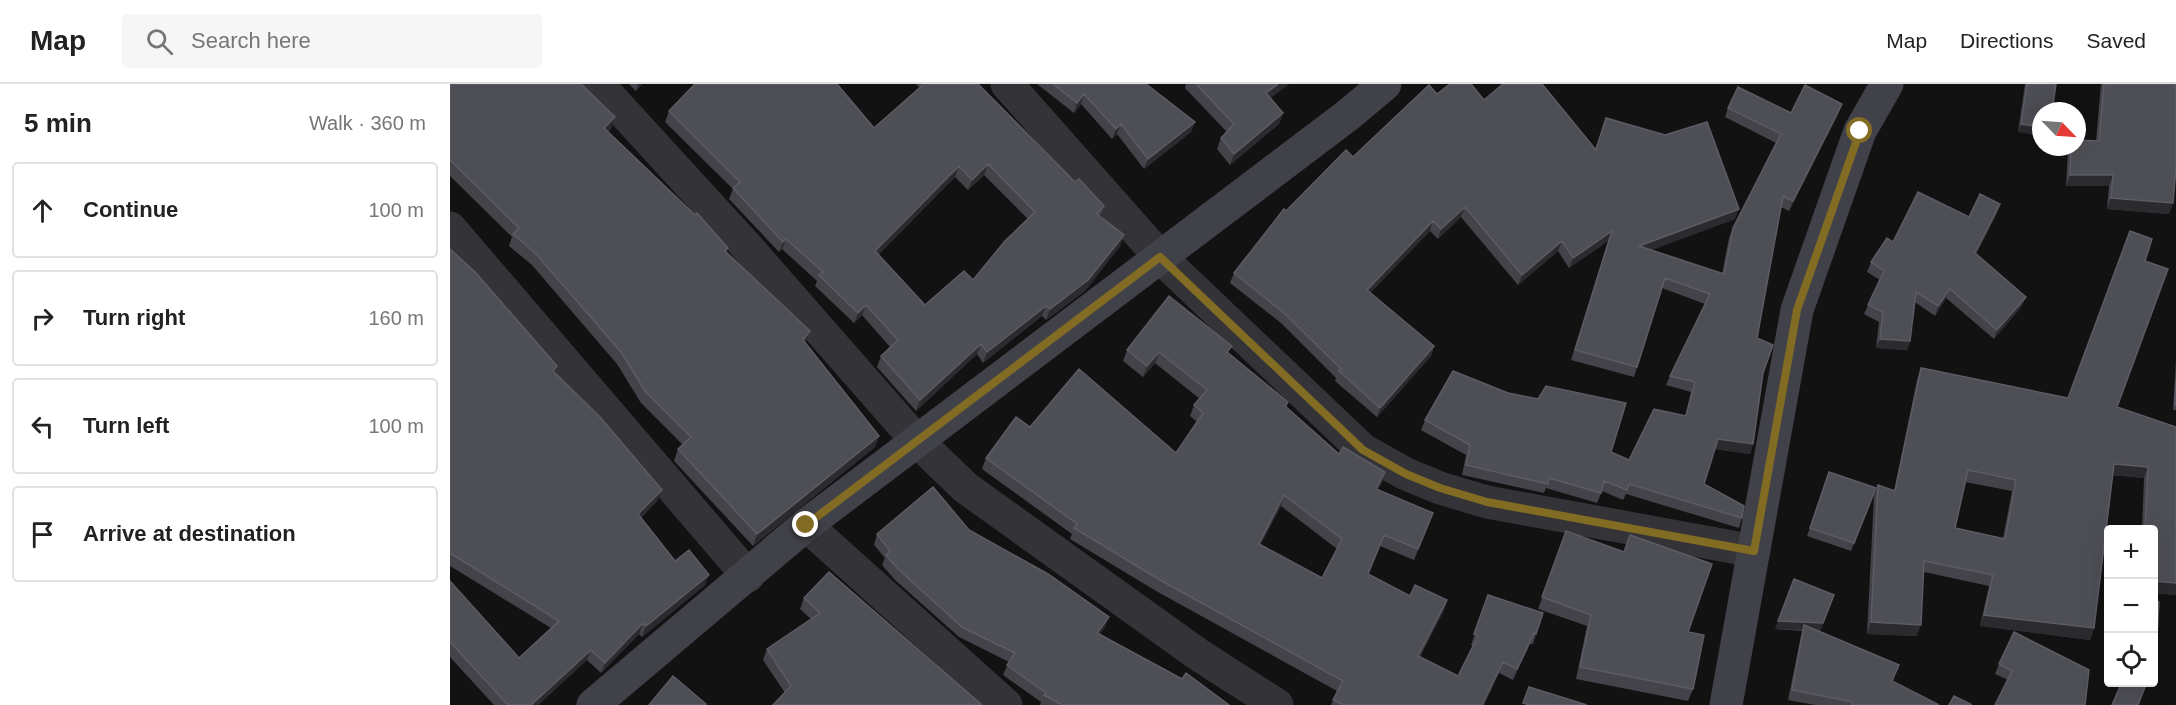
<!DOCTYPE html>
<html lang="en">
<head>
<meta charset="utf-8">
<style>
  body { margin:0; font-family:Arial,sans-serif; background:#f6f6f6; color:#222 }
  .controls { position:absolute; right:18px; bottom:18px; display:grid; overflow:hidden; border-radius:6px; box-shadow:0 6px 24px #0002 }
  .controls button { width:54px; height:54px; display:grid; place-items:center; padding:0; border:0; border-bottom:2px solid #e0e0e0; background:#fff; color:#222; font:30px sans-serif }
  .compass { position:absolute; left:1582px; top:18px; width:54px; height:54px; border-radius:50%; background:#fff; box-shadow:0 6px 24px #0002; rotate:115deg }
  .stop { position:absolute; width:18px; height:18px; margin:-14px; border:4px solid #826b23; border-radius:50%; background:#fff }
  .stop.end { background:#826b23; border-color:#fff; box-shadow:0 2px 6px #0008 }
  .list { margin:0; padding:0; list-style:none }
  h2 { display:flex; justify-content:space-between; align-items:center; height:78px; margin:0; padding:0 24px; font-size:26px }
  h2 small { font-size:20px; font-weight:400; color:#767676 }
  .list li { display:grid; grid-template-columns:39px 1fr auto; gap:18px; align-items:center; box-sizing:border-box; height:96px; margin:0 12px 12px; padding:0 12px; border:2px solid #e0e0e0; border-radius:6px }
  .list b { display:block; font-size:22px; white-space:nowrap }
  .list em { font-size:20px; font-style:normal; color:#767676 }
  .icon { flex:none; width:33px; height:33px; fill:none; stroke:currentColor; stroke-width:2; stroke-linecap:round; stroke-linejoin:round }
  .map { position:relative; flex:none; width:1726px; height:621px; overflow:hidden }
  header { display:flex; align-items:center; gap:36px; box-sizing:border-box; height:84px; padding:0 30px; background:#fff; border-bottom:2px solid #e0e0e0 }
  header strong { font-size:28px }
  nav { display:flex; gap:33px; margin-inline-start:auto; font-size:21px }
  .search { width:420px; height:54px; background:#f6f6f6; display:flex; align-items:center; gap:15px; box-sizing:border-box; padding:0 21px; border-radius:6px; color:#767676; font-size:22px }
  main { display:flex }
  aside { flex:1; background:#fff }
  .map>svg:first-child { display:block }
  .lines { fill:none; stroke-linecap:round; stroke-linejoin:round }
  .street { stroke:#333338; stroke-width:33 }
  .secondary { stroke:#414249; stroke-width:33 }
  .wall { fill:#434349; fill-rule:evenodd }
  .shaded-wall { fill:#2b2b2f }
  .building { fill:#4e4e55; stroke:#5b5c64; stroke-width:1.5; fill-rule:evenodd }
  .route { stroke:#826b23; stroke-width:8 }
</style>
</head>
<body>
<header>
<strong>Map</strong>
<div class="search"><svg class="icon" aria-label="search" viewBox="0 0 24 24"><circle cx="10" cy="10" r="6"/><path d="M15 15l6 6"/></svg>Search here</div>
<nav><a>Map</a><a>Directions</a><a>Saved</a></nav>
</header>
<main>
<aside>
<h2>5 min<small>Walk · 360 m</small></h2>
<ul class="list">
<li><svg class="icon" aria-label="ahead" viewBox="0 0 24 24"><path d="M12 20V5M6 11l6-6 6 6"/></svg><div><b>Continue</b></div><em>100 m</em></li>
<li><svg class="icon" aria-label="right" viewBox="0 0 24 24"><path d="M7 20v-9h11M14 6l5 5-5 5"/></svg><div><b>Turn right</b></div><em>160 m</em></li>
<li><svg class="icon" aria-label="left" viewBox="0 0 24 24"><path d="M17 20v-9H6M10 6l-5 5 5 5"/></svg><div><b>Turn left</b></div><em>100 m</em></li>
<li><svg class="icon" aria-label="arrive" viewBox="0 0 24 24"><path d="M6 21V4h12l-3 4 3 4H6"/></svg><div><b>Arrive at destination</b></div></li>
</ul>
</aside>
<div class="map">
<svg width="1726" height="621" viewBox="0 0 1726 621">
  <rect width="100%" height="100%" fill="#121213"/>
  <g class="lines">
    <path class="street" d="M148 0 297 163 467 357 516 404 749 571 827 621
      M557 0 710 173 913 366 956 390 990 404 1037 418 1304 467
      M0 144 298 492
      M356 441 556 621"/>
    <path class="secondary" d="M143 621 356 441 898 31 935 0
      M1276 621 1347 226 1410 47 1437 0"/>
  </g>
  <path class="wall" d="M0 0 161 45 158 48 278 164 276 168 355 259 429 352 425 363 303 462 224 377 228 365 233 361 191 319 167 280 82 181 59 162 62 153 0 92Z
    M179 0H192L186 7Z
    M466 0H528L625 98 654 122 650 133 674 151 670 162 635 207 596 236 592 232 533 279 527 270 466 327 427 283 431 272 440 263 412 231 404 239 365 202 367 197 332 165 329 168 279 115 283 105 215 38 219 27 424 44 470 4ZM534 91 578 135 523 196 475 221 428 171 505 93 518 106Z
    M587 0H696L745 38 741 48 694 85 667 50 662 55 631 20 624 29Z
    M736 0H839L820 14 833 29 829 40 780 81 767 65 771 54 777 48 735 4Z
    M1575 0H1606L1568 48Z
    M1651 0H1726L1723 119 1719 130 1657 125 1659 102H1616L1618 67 1619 63 1646 57Z
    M987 10 1034 16 1145 65 1156 34 1285 135 1201 166 1272 190 1279 154 1283 144 1326 59 1275 33 1278 24 1341 29 1392 20 1388 30 1339 127 1331 123 1307 254 1313 289 1303 360 1300 370 1265 365 1254 400 1292 434 1289 444 1176 410 1173 416 1152 407 1147 419 1096 404 1094 409 1012 391 1016 371 971 346 975 336 1161 368 1179 376 1235 332 1241 308 1216 301 1220 292 1255 220 1212 204 1184 293 1121 276 1158 157 1119 184 1108 167 1068 201 1011 133 988 155 980 147 920 209 984 262 981 272 927 333 885 297 886 294 831 239 780 199 784 189 836 127 903 73Z
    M1547 129 1526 170 1572 222 1544 255 1496 214 1485 232 1465 218 1460 257 1457 266 1426 264 1429 238 1414 230 1418 221 1430 196 1417 188 1421 178 1443 158 1519 133Z
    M0 165 104 288 208 416 191 434 225 477 255 501 192 553 189 550 151 589 137 576 88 621H44L0 573V497L69 574 101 544 0 482Z
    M1695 177 1667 324 1726 343V511L1704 509V446H1692L1694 394 1663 391 1644 544 1640 556 1530 542 1539 502 1474 488 1467 552 1417 550 1424 412 1428 401 1444 407 1467 296 1471 284 1618 314ZM1515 398 1562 407 1553 454 1505 444Z
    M677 266 779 270 838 318 836 324 889 370 935 388 932 399 927 406 983 429 964 476 930 462 918 490 960 512 997 516 994 526 970 573 1008 592 1023 562 1021 561 1038 511 1086 550 1083 560H1080L1063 596 1049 589 1034 621H881L887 607 706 507 620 455 622 450 532 385 536 374 580 343 726 369 747 338 740 332 744 321 750 315 705 279 693 293 673 277ZM831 422 887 465 872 494 810 461Z
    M1726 275V326H1723Z
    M1379 388 1426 404 1401 467 1357 452Z
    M519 446 655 543 650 550 779 621H590L591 618 553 591 559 578 509 553 445 496 432 481 435 474 424 461 427 450Z
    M1116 447 1238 548 1243 605 1238 617 1126 595 1137 542 1088 525Z
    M1384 511 1370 547 1442 597 1489 621H1365L1338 616 1352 547 1325 545Z
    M354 514 532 621 335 609 313 576 317 565 361 535 350 525Z
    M1549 580 1635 621 1558 596 1545 590Z"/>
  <path class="shaded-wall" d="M188 0H192L186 7Z
    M828 0H839L812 20 816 9Z
    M634 10 631 20 624 29 627 19Z
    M1392 20 1388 30 1339 127 1343 117Z
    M833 29 829 40 780 81 784 70Z
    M165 33 161 45 150 56 154 44Z
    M745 38 741 48 694 85 698 75Z
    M671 40 667 50 662 55 666 45Z
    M1571 40 1591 43V52L1568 48Z
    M538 80 534 91 518 106 522 96Z
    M509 82 505 93 421 178 425 167Z
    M1620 91H1663L1659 102H1616Z
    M1661 114 1723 119 1719 130 1657 125Z
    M1550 120 1547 129 1522 179 1525 169Z
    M1015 123 1011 133 988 155 991 145Z
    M1289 125 1285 135 1186 172 1189 162Z
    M983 137 980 147 913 216 917 206Z
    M1162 147 1158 157 1119 184 1123 174Z
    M674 151 670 162 635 207 596 236 600 225Z
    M336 155 332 165 329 168 333 158Z
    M1112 157 1108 167 1068 201 1072 191Z
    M1500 205 1496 214 1485 232 1488 222Z
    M1576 213 1572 222 1544 255 1547 246Z
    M416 221 412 231 404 239 408 229Z
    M596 222 592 232 533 279 537 268Z
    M360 247 356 258 349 268 353 256Z
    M1430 255 1460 257 1457 266 1426 264Z
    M531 260 527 270 466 327 470 316Z
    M984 262 981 272 927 333 930 324Z
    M709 268 705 279 693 293 697 282Z
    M429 352 425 363 303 462 307 450Z
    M1268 355 1303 360 1300 370 1264 365Z
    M1664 380 1698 383 1694 394 1660 391Z
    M935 388 932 399 922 416 926 405Z
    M212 406 208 416 184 441 188 430Z
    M834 411 831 422 805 471 809 460Z
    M259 491 255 501 192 553 196 542Z
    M1704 497 1726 499V511L1704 509Z
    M1384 511 1370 547 1354 541 1352 546 1325 545 1328 537Z
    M997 516 994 526 964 583 968 572Z
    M1534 531 1644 544 1640 556 1530 542Z
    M659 533 655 543 644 559 647 549Z
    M1421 538 1471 541 1467 552 1417 550Z
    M193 539 189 550 151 589 155 579Z
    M1084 549 1080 560 1063 596 1067 585Z
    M141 566 137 576 88 621H81Z
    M1053 578 1049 589 1034 621H1032Z"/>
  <path class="building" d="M0 0H131L165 33 154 44 245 131 247 129 278 164 275 167 360 247 353 256 429 352 307 450 228 365 241 353 195 307 171 268 86 170 63 150 69 144 0 76Z
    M245 0H387L424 44 474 0H528L625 98 629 95 654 122 647 130 674 151 638 196 600 225 596 222 537 268 531 260 470 316 431 272 448 256 416 221 408 229 369 191 373 188 336 155 333 158 283 104 290 98 219 27ZM538 80 585 128 555 157 523 196 514 187 475 221 425 167 509 82 522 96Z
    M603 0H696L745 38 698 75 671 40 666 45 634 10 627 19Z
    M746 0H828L816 9 833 29 784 70 771 54 784 40Z
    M1000 0H1021L1034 16 1053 0H1092L1146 66 1156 34 1215 51 1257 38 1289 125 1189 162 1274 190 1283 144 1331 50 1278 24 1288 3 1341 29 1355 1 1392 20 1343 117 1333 112 1307 254 1323 261 1313 289 1303 360 1268 355 1254 400 1294 422 1292 434 1179 400 1177 406 1154 397 1151 409 1099 394 1098 400 1016 381 1020 361 975 336 1003 287 1058 309 1088 315 1096 302 1176 319 1161 368 1179 376 1204 325 1236 332 1245 298 1220 292 1260 210 1215 194 1187 283 1125 266 1162 147 1123 174 1112 157 1072 191 1015 123 991 145 983 137 917 206 984 262 930 324 889 287 891 285 834 229 784 189 834 125 836 127 896 66 903 73 979 1 987 10Z
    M1577 0H1606L1602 27H1591V43L1571 40Z
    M1654 0H1726V83L1723 119 1661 114 1663 91H1620L1621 63H1627V56L1649 57Z
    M1468 108 1519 133 1530 110 1550 120 1525 169 1576 213 1547 246 1500 205 1488 222 1466 208 1460 257 1430 255 1433 228 1418 221 1434 187 1421 178 1437 154 1443 158Z
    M1680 147 1702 155 1695 177 1718 185 1667 323 1726 343V499L1704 497V446H1695L1698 383 1664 380 1644 544 1534 531 1543 491 1474 477 1471 541 1421 538 1428 401 1445 407 1471 284 1618 314ZM1518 386 1566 396 1555 455 1505 444Z
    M0 165 26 189 107 282 103 287 150 333 212 406 188 430 225 477 239 466 259 491 196 542 193 539 155 579 141 566 81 621H58L0 558V497L69 574 109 537 0 469Z
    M719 212 782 262 777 268 838 318 835 322 889 370 893 363 935 388 926 405 983 429 968 465 934 451 918 490 960 512 965 501 997 516 968 572 1008 592 1028 552 1024 550 1038 511 1093 529 1086 550 1084 549 1067 585 1053 578 1032 621H894L883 616 893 597 710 496 624 444 627 440 536 374 566 333 580 343 629 285 726 369 753 329 744 321 757 306 709 268 697 282 677 266ZM834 411 892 455 872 494 809 460Z
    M1726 296V322L1725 321Z
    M1379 388 1426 404 1404 459 1360 444Z
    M483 403 519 446 598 490 659 533 647 549 732 595 736 589 779 621H612L594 611 596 609 557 581 565 569 512 543 448 485 436 471 440 467 427 450Z
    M1116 447 1174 468 1180 451 1262 480 1238 548 1254 551 1243 605 1130 583 1141 531 1092 513Z
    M379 488 532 621H323L341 602 317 565 370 529 354 514Z
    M1344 495 1384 511 1373 539 1328 537Z
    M1707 517 1709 518 1705 588H1704V524Z
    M1354 541 1449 581 1442 597 1489 621H1401L1403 618 1342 606Z
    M1564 548 1639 586 1635 621H1545L1562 587 1549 580Z
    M223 592 256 620 254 621H199Z
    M1672 598H1697L1688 621H1662Z
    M1079 603 1137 621H1079L1073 619Z
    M1504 612 1522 621H1499Z"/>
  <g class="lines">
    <path class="route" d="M356 441 710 173 913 366 956 390 990 404 1037 418 1304 467 1347 226 1410 47"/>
  </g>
</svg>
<div class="controls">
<button>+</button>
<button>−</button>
<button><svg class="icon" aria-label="locate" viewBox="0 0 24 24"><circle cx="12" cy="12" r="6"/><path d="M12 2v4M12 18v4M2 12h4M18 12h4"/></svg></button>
</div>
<svg class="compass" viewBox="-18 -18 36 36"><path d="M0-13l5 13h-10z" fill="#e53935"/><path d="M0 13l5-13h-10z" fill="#767676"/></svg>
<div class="stop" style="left:1410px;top:47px"></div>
<div class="stop end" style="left:356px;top:441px"></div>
</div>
</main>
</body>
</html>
